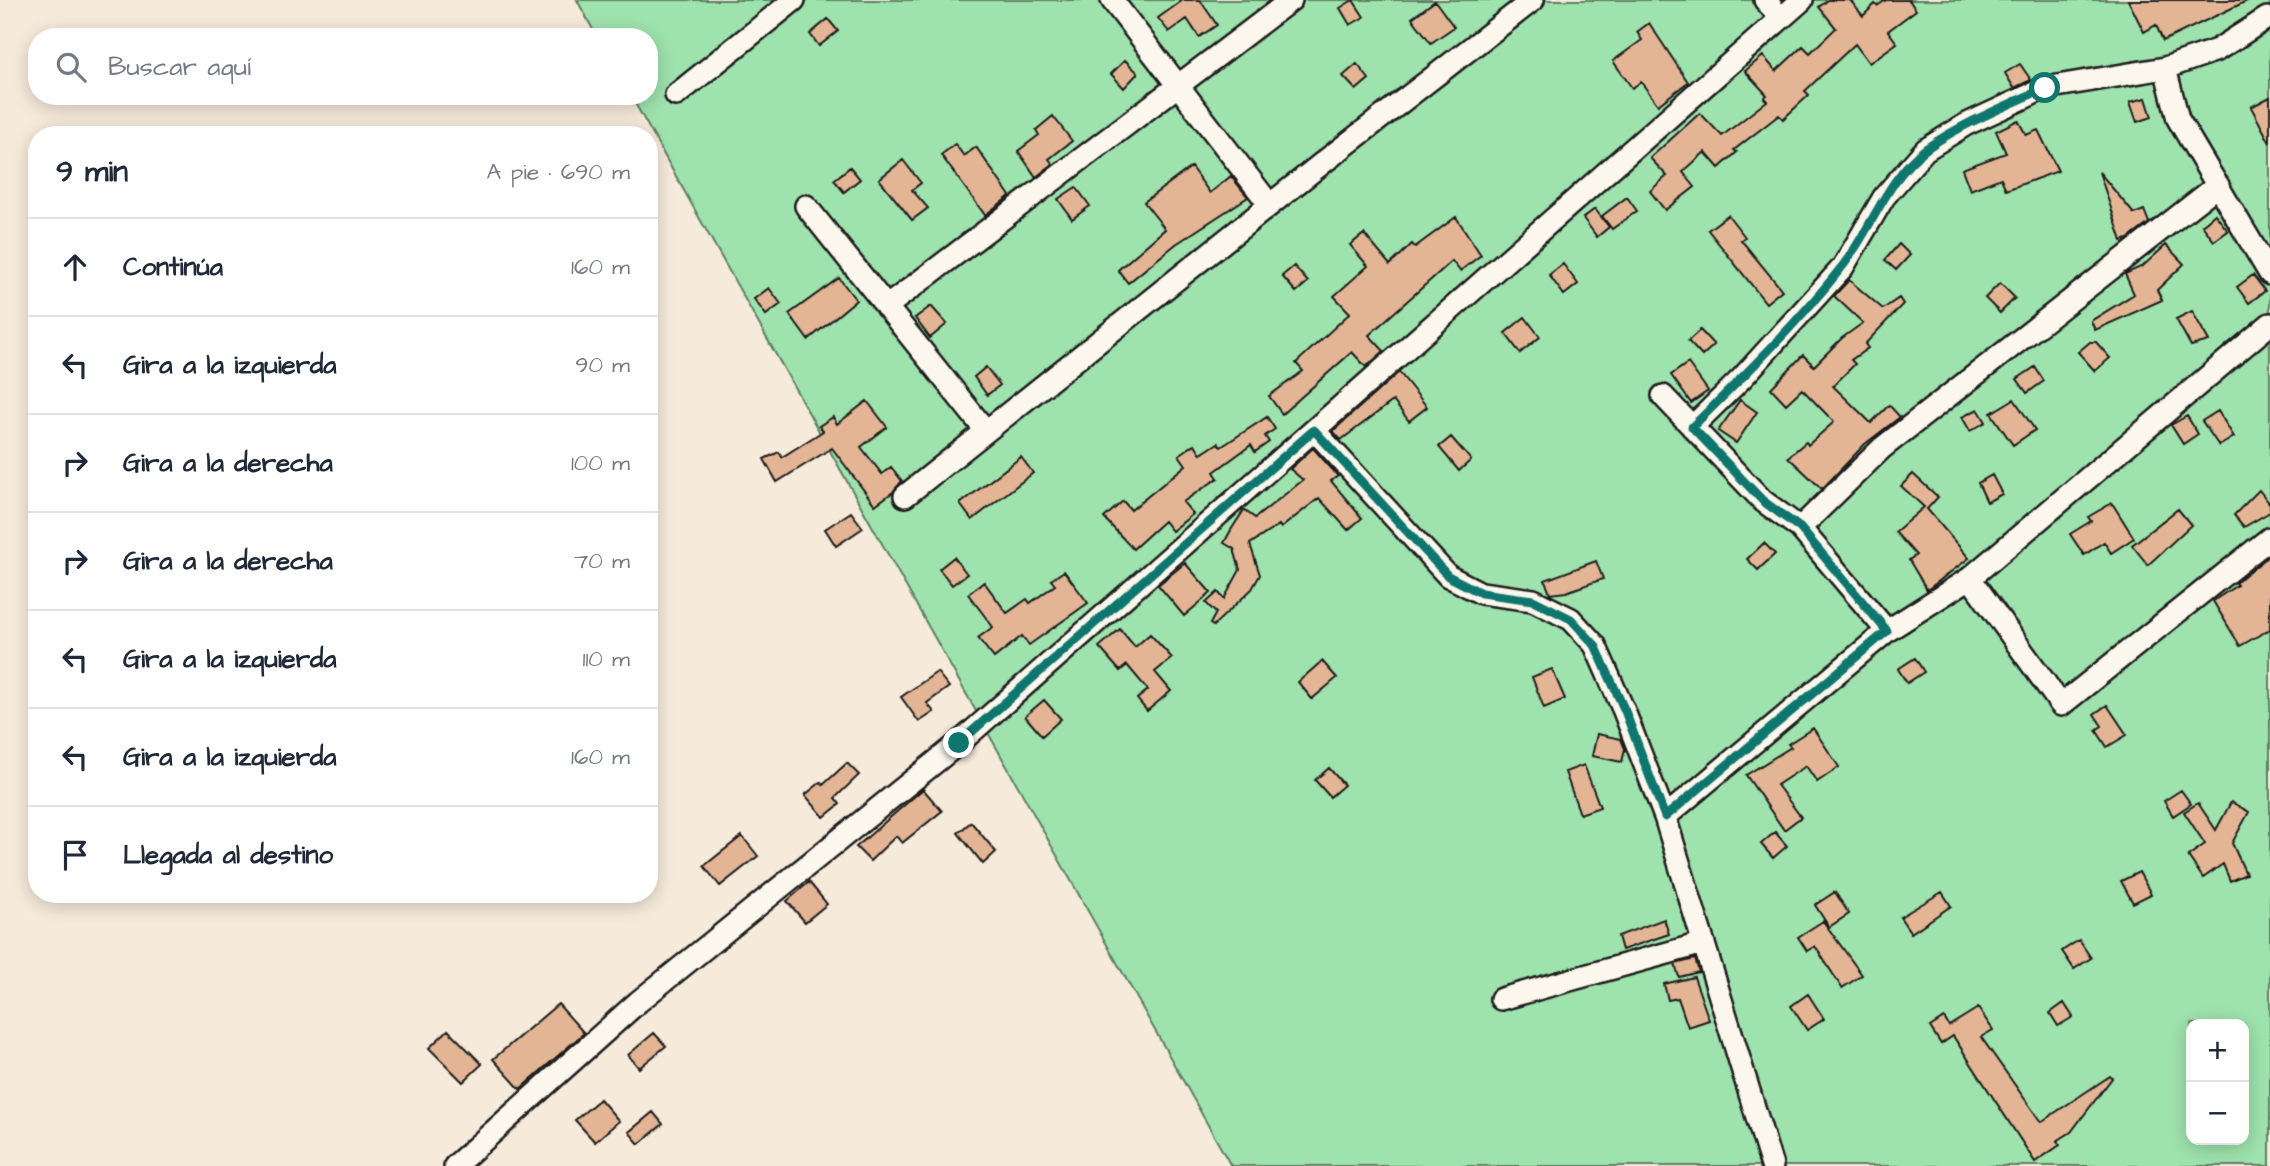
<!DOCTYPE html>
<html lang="es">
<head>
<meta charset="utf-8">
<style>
  body { margin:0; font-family:"Architects Daughter",sans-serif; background:#f6f6f7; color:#1f2937 }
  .controls { position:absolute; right:21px; bottom:21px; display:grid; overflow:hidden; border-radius:14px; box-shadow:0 4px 18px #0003 }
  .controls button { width:63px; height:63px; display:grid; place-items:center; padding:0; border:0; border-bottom:2px solid #e0e1e3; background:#fff; color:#1f2937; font:35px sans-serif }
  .stop { position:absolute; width:21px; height:21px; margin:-16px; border:5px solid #0f766e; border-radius:50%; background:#fff }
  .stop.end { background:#0f766e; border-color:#fff; box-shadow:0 2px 7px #0008 }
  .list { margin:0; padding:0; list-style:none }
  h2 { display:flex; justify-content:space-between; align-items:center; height:91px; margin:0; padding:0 28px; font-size:30px }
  h2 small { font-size:23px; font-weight:400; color:#747a83 }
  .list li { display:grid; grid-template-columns:46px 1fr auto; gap:21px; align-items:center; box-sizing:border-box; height:98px; padding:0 28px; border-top:2px solid #e0e1e3 }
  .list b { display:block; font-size:26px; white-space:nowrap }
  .list em { font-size:23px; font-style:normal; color:#747a83 }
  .icon { flex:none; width:38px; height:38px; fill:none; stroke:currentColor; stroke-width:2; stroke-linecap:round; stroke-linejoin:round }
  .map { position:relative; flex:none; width:2270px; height:1166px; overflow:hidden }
  .search { position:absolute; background:#fff; box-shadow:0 4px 18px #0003; left:28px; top:28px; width:630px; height:77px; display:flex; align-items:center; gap:18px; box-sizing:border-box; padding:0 24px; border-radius:28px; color:#747a83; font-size:26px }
  .panel { position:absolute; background:#fff; box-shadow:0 4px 18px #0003; left:28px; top:126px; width:630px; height:777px; border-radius:28px }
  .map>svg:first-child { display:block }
  .green { fill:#9ee2ad; stroke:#5d7f64; stroke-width:2; fill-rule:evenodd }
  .building { fill:#e3b594; stroke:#1c1c1c; stroke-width:2 }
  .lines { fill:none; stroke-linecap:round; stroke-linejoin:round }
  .minor-casing { stroke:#1c1c1c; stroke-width:26 }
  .minor { stroke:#fbf7ec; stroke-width:21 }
  .route { stroke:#0f766e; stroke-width:9 }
</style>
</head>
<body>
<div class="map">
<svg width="2270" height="1166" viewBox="0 0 2270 1166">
  <rect width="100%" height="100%" fill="#f6eada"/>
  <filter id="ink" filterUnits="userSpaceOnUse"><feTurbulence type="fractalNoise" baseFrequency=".0143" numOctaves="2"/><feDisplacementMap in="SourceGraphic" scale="14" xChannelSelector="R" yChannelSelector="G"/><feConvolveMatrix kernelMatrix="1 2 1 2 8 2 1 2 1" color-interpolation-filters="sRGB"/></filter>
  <g filter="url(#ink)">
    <path class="green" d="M577 0H2270V1166H1231L631 96H649V37H597ZM2191 1024H2244V1140H2191Z"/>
    <path class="building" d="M1183 0H1200L1217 25 1199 37 1187 19 1169 32 1158 18Z
      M1353 0 1364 17 1350 25 1340 8Z
      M1828 0H1850L1863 16 1875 4 1877 6 1886 0H1909L1916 10 1888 31 1897 43 1869 63 1855 44 1805 91 1809 95 1783 119 1779 115 1734 150 1737 152 1719 168 1705 152 1683 172 1695 187 1665 210 1650 191 1667 176 1650 158 1700 113 1722 136 1767 101 1764 98 1767 95 1745 71 1763 56 1776 71 1803 46 1810 53 1836 28 1819 7Z
      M2128 0H2249L2163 41 2156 25 2144 32Z
      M1435 1 1454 27 1431 43 1412 18Z
      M828 19 838 31 819 46 810 34Z
      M1649 23 1688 82 1658 105 1641 82 1632 88 1613 61 1642 40 1637 32Z
      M1125 60 1138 73 1124 88 1111 74Z
      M1357 64 1369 79 1356 90 1343 76Z
      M2020 64 2031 80 2014 88 2005 73Z
      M2270 97V143L2251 107Z
      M2146 98 2152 117 2137 122 2130 102Z
      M1053 116 1072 141 1049 159 1053 164 1036 177 1018 151 1039 135 1036 130Z
      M2018 120 2026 135 2038 130 2058 171 2006 190 2001 178 1970 190 1962 169 2006 153 1996 131Z
      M955 144 964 156 976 147 1010 196 985 215 941 155Z
      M903 160 921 183 912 190 928 208 912 220 879 179Z
      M850 167 860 179 844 192 834 180Z
      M1191 167 1210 193 1231 176 1248 197 1176 244 1128 283 1118 270 1165 229 1144 202Z
      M2099 172 2134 214 2144 210 2149 223 2128 239 2122 241Z
      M1076 187 1090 206 1072 219 1058 199Z
      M1627 197 1637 211 1612 229 1602 216Z
      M1595 209 1609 227 1597 237 1583 218Z
      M2215 214 2228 231 2214 241 2202 225Z
      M1728 215 1745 237 1741 240 1782 290 1766 303 1708 230Z
      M1456 217 1481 255 1460 271 1452 261 1369 335 1384 351 1366 367 1352 352 1282 414 1269 396 1303 371 1296 363 1350 313 1334 296 1368 266 1350 245 1364 234 1390 265 1412 244 1415 247Z
      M1899 244 1910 255 1896 270 1885 260Z
      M2166 245 2184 264 2157 290 2162 300 2095 330 2091 321 2134 294 2125 274 2143 266Z
      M1563 264 1578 284 1564 295 1549 275Z
      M1294 266 1308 282 1296 292 1282 276Z
      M2253 275 2265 291 2249 303 2237 287Z
      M839 278 856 300 808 340 789 314Z
      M1849 280 1883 309 1899 298 1903 304 1865 344 1868 348 1851 360 1855 364 1833 386 1871 423 1889 405 1900 417 1865 444 1822 489 1788 457 1806 442 1808 445 1834 422 1802 389 1786 404 1771 388 1803 355 1814 366 1842 338 1863 323 1834 296Z
      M2000 283 2015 298 2000 313 1985 298Z
      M769 288 781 304 766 315 754 299Z
      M931 306 947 324 930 338 915 318Z
      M2192 311 2209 341 2191 346 2176 319Z
      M1525 317 1540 337 1520 353 1505 333Z
      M1700 330 1714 345 1702 356 1688 341Z
      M2090 342H2096L2110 358 2095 371 2078 352Z
      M1688 363 1708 391 1691 403 1671 375Z
      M986 367 1000 385 987 395 974 377Z
      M2035 367 2044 381 2027 393 2017 379Z
      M1399 372 1427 407 1409 421 1393 401 1341 440 1333 431Z
      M2014 399 2035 430 2013 445 1991 413Z
      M1740 400 1757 412 1736 443 1718 431Z
      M867 401 887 427 861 447 882 474 891 467 902 481 893 492 875 505 832 448 777 482 764 459 779 452 782 457 823 431 819 426 833 417 837 424Z
      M1978 409 1986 422 1970 431 1962 417Z
      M2218 411 2234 437 2219 446 2202 421Z
      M2187 416 2198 434 2183 444 2171 425Z
      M1267 417 1275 429 1265 436 1269 442 1255 452 1251 445 1214 472 1218 478 1183 502 1193 514 1172 531 1164 521 1133 549 1104 518 1123 501 1131 510 1186 465 1179 455 1195 444 1201 454 1218 443 1221 447Z
      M1451 437 1471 460 1459 471 1439 447Z
      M1313 448 1338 476 1331 481 1362 518 1348 530 1319 498 1281 528 1279 525 1250 544 1260 575 1252 589 1213 626 1210 624 1216 613 1206 603 1218 592 1224 599 1240 570 1234 549 1224 543 1231 530 1244 510 1255 518 1303 480 1290 469Z
      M1021 457 1033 473 972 520 960 504Z
      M1913 474 1938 497 1927 509 1969 558 1927 590 1909 560 1916 555 1895 532 1924 507 1901 486Z
      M1992 475 2002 494 1987 502 1978 483Z
      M2259 490 2270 504V512L2244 527 2234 515Z
      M2112 503 2134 538 2111 553 2104 542 2084 555 2070 534 2091 521 2088 517Z
      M2178 509 2191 525 2148 565 2132 545Z
      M851 512 863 528 836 546 825 529Z
      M1764 543 1775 554 1758 570 1747 559Z
      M2270 555V629L2240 646 2213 601 2237 585 2235 583Z
      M954 557 967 574 952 585 939 569Z
      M1596 561 1603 579 1566 592 1550 594 1545 580Z
      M1185 563 1211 593 1184 616 1158 585Z
      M1064 571 1088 603 1029 645 1022 636 994 658 978 638 993 627 968 594 984 582 1007 613 1027 599 1030 603 1055 585 1051 580Z
      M1120 629 1135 647 1150 634 1172 658 1155 672 1171 691 1147 711 1137 699 1148 690 1127 665 1120 671 1099 647Z
      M1915 658 1924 672 1907 683 1898 669Z
      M1322 661 1337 678 1312 699 1298 682Z
      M1552 669 1565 699 1544 708 1532 677Z
      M937 672 949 687 927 703 934 712 919 722 901 697Z
      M1044 700 1061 719 1042 736 1025 716Z
      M2107 705 2127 735 2107 747 2096 730 2102 726 2094 714Z
      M1813 728 1839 767 1817 782 1806 766 1777 785 1801 817 1784 830 1746 775 1791 747 1788 744Z
      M1597 734 1621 739 1625 749 1622 762 1592 756Z
      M847 763 859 775 835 798 840 804 824 817 805 795 821 782 823 785Z
      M1584 765 1600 807 1580 814 1565 772Z
      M1329 768 1344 785 1330 797 1315 780Z
      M923 789 942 811 902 843 896 836 870 861 856 847Z
      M2181 790 2191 804 2173 816 2164 801Z
      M2231 802 2249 812 2232 843 2246 874 2230 881 2223 864 2203 878 2188 856 2205 844 2184 812 2198 803 2216 830Z
      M971 822 996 852 983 864 958 833Z
      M1775 832 1787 846 1773 858 1761 844Z
      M742 836 758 856 720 886 704 866Z
      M2139 872 2151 894 2133 903 2121 881Z
      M809 882 827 904 805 922 787 901Z
      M1835 892 1849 914 1829 927 1815 905Z
      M1942 892 1951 906 1911 933 1900 917Z
      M1664 919 1669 934 1622 950 1618 936Z
      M1823 921 1862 975 1842 988 1815 946 1807 951 1798 937Z
      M2079 940 2091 958 2074 969 2062 951Z
      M1695 959 1699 972 1679 977 1675 964Z
      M1694 977 1709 1020 1688 1027 1678 998 1668 1000 1664 984Z
      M1808 994 1824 1019 1807 1030 1791 1006Z
      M2064 1003 2073 1017 2058 1026 2050 1013Z
      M558 1004 584 1033 520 1089 493 1059Z
      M1978 1008 1993 1030 1981 1037 2041 1122 2110 1076 2112 1078 2071 1132 2057 1141 2060 1145 2035 1162 1953 1036 1941 1044 1930 1027 1944 1018 1949 1026Z
      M448 1030 482 1064 463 1082 429 1048Z
      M654 1033 666 1046 639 1068 628 1055Z
      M600 1099 619 1121 595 1142 575 1120Z
      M653 1112 663 1124 639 1144 629 1132Z"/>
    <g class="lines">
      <g class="minor-casing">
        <path id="minor" d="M1112 0 1270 205
          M1765 0 1781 18
          M2165 68 2178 119 2270 274
          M676 95 794 0
          M806 206 986 431
          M886 307 1291 0
          M1663 396 1763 501 1800 528 1887 631
          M1692 427 1742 378 1843 267 1884 197 1925 150 1965 125 2045 88 2165 68 2217 50 2267 18
          M1314 430 1448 576 1481 593 1533 600 1571 619 1595 645 1624 711 1665 817 1772 1166
          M905 496 1325 161 1533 0
          M1800 528 1882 448 2218 185
          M1970 578 2061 705 2270 538
          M1665 817 1887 631 1970 578 2270 324
          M1501 999 1704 943
          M455 1166 638 1002 959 743 1802 0"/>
      </g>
      <use href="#minor" class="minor"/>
    </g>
  </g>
  <g class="lines" filter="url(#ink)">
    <path class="route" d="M959 743 1314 430 1448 576 1481 593 1533 600 1571 619 1595 645 1625 711 1665 817 1887 631 1800 528 1763 501 1692 427C1744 376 1796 325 1841 268 1872 230 1886 178 1927 148 1963 123 2006 106 2045 88"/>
  </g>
</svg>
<div class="controls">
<button>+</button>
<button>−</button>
</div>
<div class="stop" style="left:2045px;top:88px"></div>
<div class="stop end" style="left:959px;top:743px"></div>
<div class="search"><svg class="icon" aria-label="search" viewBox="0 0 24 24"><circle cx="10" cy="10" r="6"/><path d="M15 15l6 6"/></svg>Buscar aquí</div>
<section class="panel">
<h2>9 min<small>A pie · 690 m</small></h2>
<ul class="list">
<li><svg class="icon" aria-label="ahead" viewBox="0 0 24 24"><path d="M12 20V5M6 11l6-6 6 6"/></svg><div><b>Continúa</b></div><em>160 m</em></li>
<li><svg class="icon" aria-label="left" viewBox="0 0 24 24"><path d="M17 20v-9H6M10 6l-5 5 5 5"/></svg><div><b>Gira a la izquierda</b></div><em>90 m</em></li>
<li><svg class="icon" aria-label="right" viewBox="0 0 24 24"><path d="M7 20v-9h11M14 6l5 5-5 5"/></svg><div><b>Gira a la derecha</b></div><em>100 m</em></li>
<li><svg class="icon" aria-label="right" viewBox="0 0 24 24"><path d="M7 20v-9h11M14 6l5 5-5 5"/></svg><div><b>Gira a la derecha</b></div><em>70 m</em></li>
<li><svg class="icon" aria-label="left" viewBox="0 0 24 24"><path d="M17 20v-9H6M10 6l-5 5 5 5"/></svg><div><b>Gira a la izquierda</b></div><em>110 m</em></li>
<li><svg class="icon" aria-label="left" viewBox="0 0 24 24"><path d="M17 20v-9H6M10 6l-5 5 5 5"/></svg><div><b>Gira a la izquierda</b></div><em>160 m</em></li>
<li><svg class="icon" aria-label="arrive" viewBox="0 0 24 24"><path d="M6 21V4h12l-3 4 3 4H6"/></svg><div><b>Llegada al destino</b></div></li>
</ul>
</section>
</div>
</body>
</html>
